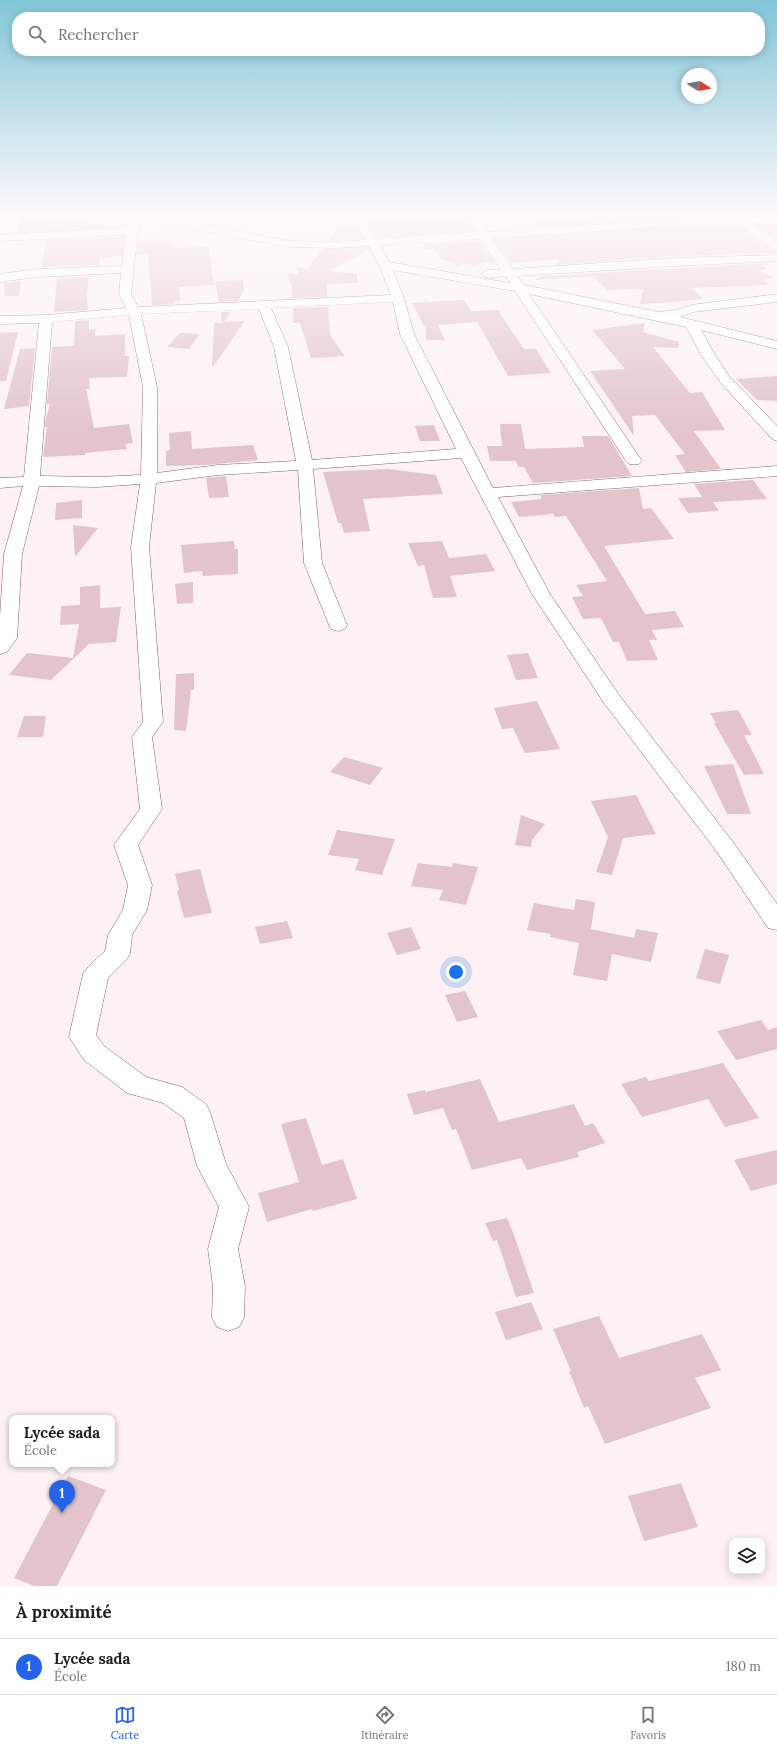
<!DOCTYPE html>
<html lang="fr">
<head>
<meta charset="utf-8">
<style>
  body { margin:0; font-family:Lora,serif; background:#f6f6f6; color:#202124 }
  .controls { position:absolute; right:12px; bottom:12px; display:grid; overflow:hidden; border-radius:8px; box-shadow:0 2px 10px #0003 }
  .controls button { width:36px; height:36px; display:grid; place-items:center; padding:0; border:0; border-bottom:1px solid #e0e0e0; background:#fff; color:#202124; font:20px sans-serif }
  .compass { position:absolute; left:681px; top:68px; width:36px; height:36px; border-radius:50%; background:#fff; box-shadow:0 2px 10px #0003; rotate:101deg }
  .you { position:absolute; left:456px; top:972px; width:14px; height:14px; margin:-10px; border:3px solid #fff; border-radius:50%; background:#1a73e8; box-shadow:0 0 0 6px #1a73e833 }
  .badge { display:grid; place-items:center; width:26px; height:26px; border-radius:50%; background:#2563eb; color:#fff; font-size:13px; font-weight:700 }
  .pin { position:absolute; translate:-50% -33px; filter:drop-shadow(0 1px 2px #0008) }
  .pin::after { content:''; position:absolute; top:21px; width:14px; height:12px; background:inherit; clip-path:polygon(0 0,100% 0,50% 100%) }
  .popup { position:absolute; left:9px; top:1415px; width:106px; height:52px; box-sizing:border-box; display:grid; place-content:center; border-radius:8px; background:#fff; filter:drop-shadow(0 1px 3px #0005); font-size:13px; white-space:nowrap; color:#757577 }
  .popup b { font-size:15px; color:#202124 }
  .popup::after { content:''; position:absolute; left:50%; top:100%; margin-left:-8px; border:8px solid transparent; border-top-color:#fff }
  .list { margin:0; padding:0; list-style:none }
  h2 { display:flex; justify-content:space-between; align-items:center; height:52px; margin:0; padding:0 16px; font-size:17px }
  h2 small { font-size:13px; font-weight:400; color:#757577 }
  .list li { display:grid; grid-template-columns:26px 1fr auto; gap:12px; align-items:center; box-sizing:border-box; height:56px; padding:0 16px; border-top:1px solid #e0e0e0 }
  .list b { display:block; font-size:15px; white-space:nowrap }
  .list p { margin:0; font-size:13px; white-space:nowrap; color:#757577 }
  .list em { font-size:13px; font-style:normal; color:#757577 }
  .icon { flex:none; width:22px; height:22px; fill:none; stroke:currentColor; stroke-width:2; stroke-linecap:round; stroke-linejoin:round }
  .map { position:relative; flex:none; width:777px; height:1586px; overflow:hidden }
  .search { position:absolute; background:#fff; box-shadow:0 2px 10px #0003; left:12px; right:12px; top:12px; height:44px; display:flex; align-items:center; gap:10px; box-sizing:border-box; padding:0 14px; border-radius:16px; color:#757577; font-size:15px }
  .sheet { height:108px; background:#fff }
  nav { display:flex; justify-content:space-around; align-items:center; box-sizing:border-box; height:56px; border-top:1px solid #e0e0e0; background:#fff; font-size:11px; color:#757577 }
  nav a { display:grid; justify-items:center; gap:2px }
  nav .on { color:#2563eb }
  .map>svg:first-child { display:block }
  .building { fill:#e2c4ca }
  .lines { fill:none; stroke-linecap:round; stroke-linejoin:round }
  .street-casing { stroke:#7e6469; stroke-width:1 }
  .street { fill:#fff; fill-rule:evenodd }
</style>
</head>
<body>
<div class="map">
<svg width="777" height="1586" viewBox="0 0 777 1586">
  <rect width="100%" height="100%" fill="#fdf1f3"/>
  <path class="building" d="M20 213H51L50 222 89 220V223L106 224 105 225H127L126 227 18 233Z
    M407 213H459L474 231 377 237 369 221 368 218 408 215Z
    M662 213 714 215V213H777V215H744L737 213 733 214 731 217 651 220 538 227 531 220Z
    M756 224H777V240Z
    M339 226H357L363 239 329 240Z
    M739 226 772 250 777 251V253L675 256 555 265 562 259 511 263 495 239 651 228Z
    M124 237 122 256 100 257 99 265 41 267 46 240Z
    M139 240 174 241V248L208 247 214 285 179 287 181 301H174V304L152 305 148 254 137 255Z
    M480 241 495 264H491L489 262 473 265 462 263 457 268 454 262 441 259 435 249H426L423 244Z
    M368 248 369 250 327 271 357 274V283L327 284V297L292 298V288L287 274H298L296 267 308 269 322 249Z
    M767 263 769 265H762L767 269 760 270 772 278 763 279 770 285 691 288 703 299 673 302 640 304 643 289 607 290 594 277 535 280 541 276Z
    M89 276 87 296 88 310 54 312 57 278Z
    M243 280 244 291 238 301 219 302 215 281Z
    M21 281 19 296H5L4 283Z
    M425 298 427 302 464 300 471 311 498 310 524 349H536L551 373 508 376 477 322 438 325 445 340H426V325L424 326 412 303 425 302Z
    M328 307 330 335 345 356 311 358 300 323H293V308Z
    M221 312H231L224 322 245 321 212 368 214 323H222Z
    M89 320V330L95 329V336L125 334V356H129L127 377 89 378 90 389H86L94 428 129 424 133 443 125 444 127 449 85 453V455L43 457 47 427H45L46 418 50 404H47L52 347 74 346 75 321Z
    M645 323 643 332 679 342 678 348 653 347 690 393 702 392 725 430 694 431 721 469 686 472 675 455 685 454 655 415 632 416 634 436 590 371 625 369 592 330Z
    M18 332 6 381H0V333Z
    M180 333 200 334 189 349 167 347Z
    M35 348 29 406 4 409 20 349Z
    M777 376V401L757 400 736 379Z
    M500 424H521L525 449 584 447 582 436H608L632 476 533 483 524 467H518L516 461H490L487 446H502Z
    M434 425 440 441H420L415 426Z
    M191 431 192 449 253 445 258 460 205 465 166 466V451L170 450 169 433Z
    M388 469 436 475 443 494 363 499 370 531 344 533 341 523H338L323 472Z
    M226 476 229 497 209 498 206 478Z
    M753 480 767 499 713 502 719 511 688 513 678 498 702 497 694 484Z
    M639 488 643 509 651 508 674 539 604 546 645 614 675 611 684 627 652 630 657 640H649L658 660 627 661 619 642H613L601 618 583 619 572 597 583 596 576 585 607 581 566 516 555 517 553 514 519 517 511 502 542 499 540 495Z
    M82 500V518L55 520 56 503Z
    M73 525 98 528 75 557Z
    M234 541 235 549H238V574L203 576 202 571 184 573 181 545Z
    M442 541 449 558 486 554 495 571 450 576 457 597 433 598 424 565 418 566 408 543Z
    M193 582V603L177 604 175 584Z
    M100 585V608L121 607 116 642 89 644 51 680 9 675 27 653 73 658 79 624 60 625 61 606 80 605V587Z
    M528 653 538 678 516 680 507 655Z
    M194 673V690H191L186 731 174 730 176 674Z
    M537 701 560 749 525 753 513 728 502 729 494 708Z
    M738 710 752 735H744L764 774 744 775 714 723H716L710 713Z
    M24 716H46L43 737H17Z
    M344 757 383 768 370 785 330 772Z
    M733 764 751 814H727L704 766Z
    M636 795 656 834 623 838 612 875 596 872 608 837 591 801Z
    M521 815 545 824 532 840 531 847 515 845Z
    M337 830 395 839 382 875 355 870 359 859 328 855Z
    M418 863 452 867 453 863 478 867 466 905 439 900 443 890 411 886Z
    M200 869 212 913 184 918 177 891 179 890 175 874Z
    M576 899 595 902 591 929 634 938 636 929 658 933 651 962 612 954 607 981 573 975 579 943 550 937 551 934 527 930 534 903 574 910Z
    M287 921 293 938 260 944 255 927Z
    M411 927 421 949 397 955 387 933Z
    M705 949 729 955 720 984 696 978Z
    M465 991 478 1017 457 1022 445 995Z
    M761 1020 768 1030 777 1027V1049L736 1060 717 1031Z
    M723 1063 759 1118 725 1127 708 1099 642 1117 621 1084 646 1077 649 1081Z
    M480 1079 499 1122 574 1104 585 1126 593 1123 605 1143 577 1152 579 1157 527 1170 521 1158 472 1170 456 1129 452 1130 443 1108 414 1115 407 1094 425 1090V1092Z
    M306 1118 322 1165 343 1159 357 1199 313 1211 312 1209 267 1222 258 1193 299 1182 281 1124Z
    M777 1150V1184L751 1191 734 1160Z
    M507 1218 514 1235 534 1293 516 1297 497 1240 493 1241 485 1223Z
    M531 1302 543 1329 506 1340 495 1312Z
    M599 1316 619 1358 702 1334 721 1370 695 1378 711 1408 605 1444 588 1406 584 1408 569 1371H571L553 1329Z
    M68 1476 106 1490 57 1586H34L14 1578Z
    M681 1483 698 1527 644 1541 628 1496Z"/>
  <g class="lines">
    <g class="street-casing">
      <path id="street" d="M127 213H141L289 241 336 242 365 240 353 213H363L376 239 477 232 465 213H475L488 232 651 221 732 218 733 215 737 214 744 217 777 216V222L752 223 777 242V250L773 249 739 224 651 227 492 238 513 269 675 258 777 255V261L675 266 517 276 524 285 659 312 676 310 691 305 777 294V302L693 312 680 317 777 341V349L701 330 714 353 729 376 777 426V441L772 439 720 382 700 353 686 327 529 294 642 461 639 464H629L626 461 515 291 393 270 404 298 414 334 493 488 777 466V476L498 497 550 594 619 695 733 842 777 904V930L768 928 717 852 604 703 532 594 461 458 313 469 322 563 347 625 345 629 338 631 331 629 329 625 304 563 298 470 218 475 156 483 149 547 163 722 152 737 162 809 138 845 152 885 147 910 132 935 130 954 126 960 108 978 96 1035 104 1046 146 1077 182 1087 206 1104 210 1112 226 1164 249 1207 238 1249 245 1286 244 1317 239 1327 228 1331 217 1327 212 1317 213 1286 208 1249 219 1207 197 1166 184 1118 163 1103 127 1093 84 1060 69 1037 83 974 87 968 105 951 108 935 123 910 128 885 114 845 140 809 132 737 143 722 131 547 140 484 97 487 39 486 22 554 17 638 7 652 0 654V616L4 554 23 486 0 488V478L24 477 39 323 0 324V316L46 315 126 308 119 294 121 273 36 277 0 282V274L36 269 122 266 126 235 0 241V235L127 228 131 216ZM141 219 289 247 336 248 369 246 379 265 391 295 138 307 131 294 138 231ZM481 239 501 270H487L481 274 487 278 506 276 510 283 389 262 380 245ZM393 302 400 334 456 449 312 460 288 347 271 308ZM259 309 274 347 296 461 218 465 157 473V387L141 314ZM129 315 143 387 141 475 97 477 40 476 52 322Z"/>
    </g>
    <use href="#street" class="street"/>
  </g>
  <linearGradient id="sky" x2="0" y2="1"><stop stop-color="#82c6d9"/><stop offset="0.49" stop-color="#fef9fa"/><stop offset="1" stop-color="#fef9fa" stop-opacity="0"/></linearGradient>
  <rect width="777" height="435" fill="url(#sky)"/>
</svg>
<div class="controls">
<button><svg class="icon" aria-label="layers" viewBox="0 0 24 24"><path d="M12 4l9 5-9 5-9-5zM3 14l9 5 9-5"/></svg></button>
</div>
<svg class="compass" viewBox="-18 -18 36 36"><path d="M0-13l5 13h-10z" fill="#e53935"/><path d="M0 13l5-13h-10z" fill="#757577"/></svg>
<div class="you"></div>
<div class="pin badge" style="left:62px;top:1513px">1</div>
<div class="popup"><b>Lycée sada</b>École</div>
<div class="search"><svg class="icon" aria-label="search" viewBox="0 0 24 24"><circle cx="10" cy="10" r="6"/><path d="M15 15l6 6"/></svg>Rechercher</div>
</div>
<section class="sheet">
<h2>À proximité<small></small></h2>
<ul class="list">
<li><span class="badge">1</span><div><b>Lycée sada</b><p>École</p></div><em>180 m</em></li>
</ul>
</section>
<nav>
<a class="on"><svg class="icon" aria-label="map" viewBox="0 0 24 24"><path d="M3 6l6-2 6 2 6-2v14l-6 2-6-2-6 2zM9 4v14M15 6v14"/></svg>Carte</a>
<a><svg class="icon" aria-label="directions" viewBox="0 0 24 24"><path d="M12 3l9 9-9 9-9-9zM9 14v-3h6M13 9l2 2-2 2"/></svg>Itinéraire</a>
<a><svg class="icon" aria-label="saved" viewBox="0 0 24 24"><path d="M7 4h10v16l-5-4-5 4z"/></svg>Favoris</a>
</nav>
</body>
</html>
